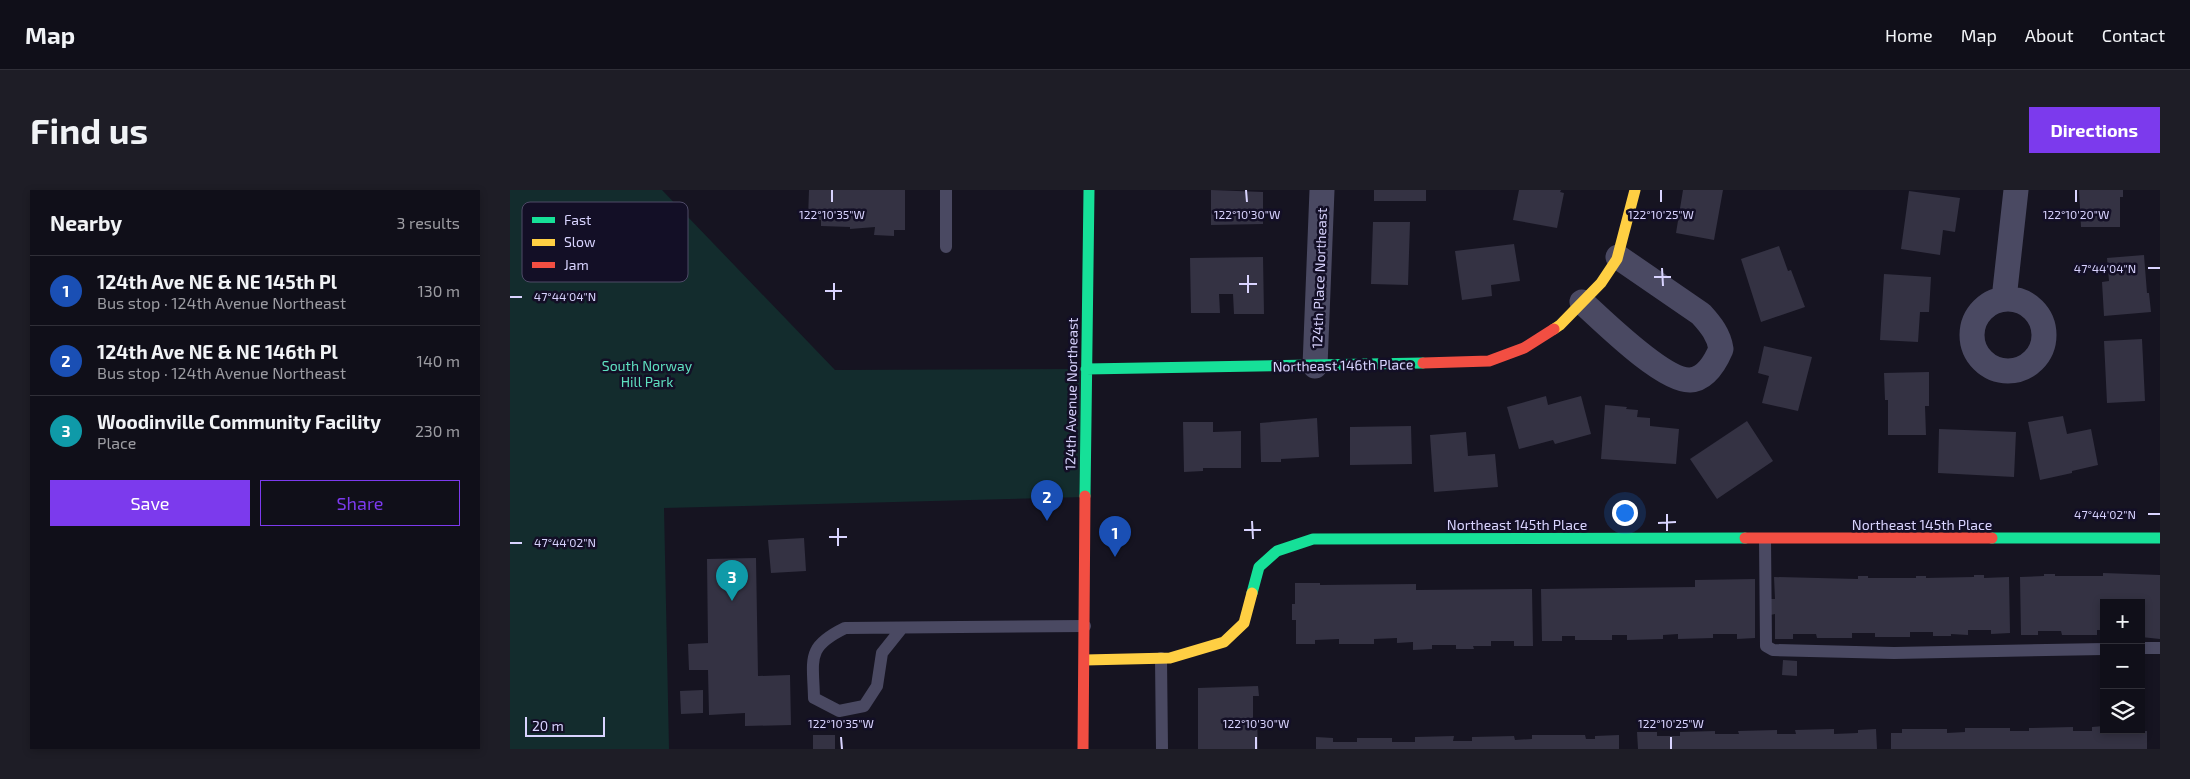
<!DOCTYPE html>
<html lang="en">
<head>
<meta charset="utf-8">
<style>
  body { margin:0; font-family:"Exo 2",sans-serif; background:#1e1d26; color:#f1f3f6 }
  .controls { position:absolute; right:15px; bottom:15px; display:grid; overflow:hidden; border-radius:0px; box-shadow:0 2px 8px #0003 }
  .controls button { width:45px; height:45px; display:grid; place-items:center; padding:0; border:0; border-bottom:1px solid #302f38; background:#100f19; color:#f1f3f6; font:25px sans-serif }
  .scale { position:absolute; left:15px; bottom:12px; width:80px; box-sizing:border-box; padding-left:5px; border:2px solid #d9d4ff; border-top:0; font-size:14px; line-height:18px; white-space:nowrap; color:#d9d4ff; -webkit-text-stroke:4px #130f26; paint-order:stroke }
  .you { position:absolute; left:1114px; top:322px; width:18px; height:18px; margin:-12px; border:4px solid #fff; border-radius:50%; background:#1a73e8; box-shadow:0 0 0 8px #1a73e833 }
  .badge { display:grid; place-items:center; width:32px; height:32px; border-radius:50%; background:#7c3aed; color:#fff; font-size:16px; font-weight:700 }
  .pin { position:absolute; translate:-50% -41px; filter:drop-shadow(0 1px 2px #0008) }
  .pin::after { content:''; position:absolute; top:26px; width:18px; height:15px; background:inherit; clip-path:polygon(0 0,100% 0,50% 100%) }
  .list { margin:0; padding:0; list-style:none }
  h2 { display:flex; justify-content:space-between; align-items:center; height:65px; margin:0; padding:0 20px; font-size:21px }
  h2 small { font-size:16px; font-weight:400; color:#9c9ca2 }
  .list li { display:grid; grid-template-columns:32px 1fr auto; gap:15px; align-items:center; box-sizing:border-box; height:70px; padding:0 20px; border-top:1px solid #302f38 }
  .list b { display:block; font-size:19px; white-space:nowrap }
  .list p { margin:0; font-size:16px; white-space:nowrap; color:#9c9ca2 }
  .list em { font-size:16px; font-style:normal; color:#9c9ca2 }
  .actions { display:flex; gap:10px; padding:15px 20px }
  .actions a { flex:1; padding:11px 0; border:1px solid #7c3aed; border-radius:0px; text-align:center; font-size:18px; color:#7c3aed }
  .actions .main { background:#7c3aed; color:#fff }
  .icon { flex:none; width:28px; height:28px; fill:none; stroke:currentColor; stroke-width:2; stroke-linecap:round; stroke-linejoin:round }
  .map { position:relative; flex:none; width:1650px; height:559px; overflow:hidden; border-radius:0px }
  header { display:flex; align-items:center; gap:30px; box-sizing:border-box; height:70px; padding:0 25px; background:#100f19; border-bottom:1px solid #302f38 }
  header strong { font-size:24px }
  nav { display:flex; gap:28px; margin-inline-start:auto; font-size:18px }
  .intro { display:flex; align-items:center; justify-content:space-between; box-sizing:border-box; height:120px; padding:0 30px }
  h1 { margin:0; font-size:35px }
  .button { padding:12px 22px; border-radius:0px; background:#7c3aed; color:#fff; font-size:18px; font-weight:700 }
  main { display:flex; gap:30px; padding:0 30px }
  aside { flex:1; background:#100f19; border-radius:0px; box-shadow:0 2px 8px #0003 }
  .map>svg:first-child { display:block }
  .green { fill:#132c2d }
  .building { fill:#343243 }
  .lines { fill:none; stroke-linecap:round; stroke-linejoin:round }
  .lane { stroke:#4a4962; stroke-width:12 }
  .street { stroke:#4a4962; stroke-width:25 }
  .fast { stroke:#16e098; stroke-width:11 }
  .slow { stroke:#ffcf43; stroke-width:11 }
  .jam { stroke:#f24e42; stroke-width:11 }
  .ticks { fill:none; stroke:#d9d4ff; stroke-width:2 }
  .labels { text-anchor:middle; dominant-baseline:central; stroke-width:5; stroke-linejoin:round; paint-order:stroke }
  .street-label { font-size:14px; fill:#d9d4ff; stroke:#130f26 }
  .park-label { font-size:14px; fill:#5fe0c0; stroke:#130f26 }
  .key { fill:#130f26; stroke:#4e4a67; stroke-width:1 }
  .key-label { font-size:14px; fill:#d9d4ff }
  .ticks-label { font-size:12px; text-anchor:middle; fill:#d9d4ff; stroke:#130f26; stroke-width:5; stroke-linejoin:round; paint-order:stroke }
</style>
</head>
<body>
<header>
<strong>Map</strong>
<nav><a>Home</a><a>Map</a><a>About</a><a>Contact</a></nav>
</header>
<div class="intro"><h1>Find us</h1><a class="button">Directions</a></div>
<main>
<aside>
<h2>Nearby<small>3 results</small></h2>
<ul class="list">
<li><span class="badge" style="background:#1a4fb4">1</span><div><b>124th Ave NE &amp; NE 145th Pl</b><p>Bus stop · 124th Avenue Northeast</p></div><em>130 m</em></li>
<li><span class="badge" style="background:#1a4fb4">2</span><div><b>124th Ave NE &amp; NE 146th Pl</b><p>Bus stop · 124th Avenue Northeast</p></div><em>140 m</em></li>
<li><span class="badge" style="background:#0f9aa8">3</span><div><b>Woodinville Community Facility</b><p>Place</p></div><em>230 m</em></li>
</ul>
<div class="actions"><a class="main">Save</a><a>Share</a></div>
</aside>
<div class="map">
<svg width="1650" height="559" viewBox="0 0 1650 559">
  <rect width="100%" height="100%" fill="#161421"/>
  <path class="green" d="M0 0H152L325 180 576 179 575 307 154 318 159 559H0Z"/>
  <path class="building" d="M299 0H395V40H384V46L364 45 365 37 340 39V37L311 36V30L298 29Z
    M701 0 753 2V34L701 35Z
    M864 0H916V11H864Z
    M1009 0H1051L1050 2 1054 3 1047 38 1003 30Z
    M1173 0H1213L1204 50 1166 43Z
    M1569 0H1613V7H1610V37H1571Z
    M1399 1 1450 8 1445 42 1433 40 1430 65 1391 59Z
    M863 32H900L898 95 861 94Z
    M1004 54 1010 91 981 95 982 106 952 110 945 61Z
    M1269 56 1278 81 1281 80 1295 117 1251 132 1231 69Z
    M1634 65 1637 103H1639L1641 122 1594 126 1592 92 1599 91 1597 68Z
    M753 67 754 124H724L723 104H709L710 123H681L680 68Z
    M1374 84 1421 87 1419 122H1410L1408 152 1370 150Z
    M1632 149 1635 211 1597 213 1594 151Z
    M1254 156 1302 167 1288 221 1252 213 1259 186 1248 183Z
    M1419 182V216H1415L1416 245H1378V210H1375L1374 183Z
    M1036 206 1038 215 1071 206 1081 244 1045 254 1043 250 1009 259 997 217Z
    M1095 215 1117 217 1116 219 1128 220 1127 227 1140 228V236L1169 239 1166 274 1091 269Z
    M1553 226 1557 244 1581 239 1588 275 1562 281V283L1530 290 1518 232Z
    M807 228 809 267 771 269V272H751L750 233Z
    M1237 231 1263 271 1207 309 1180 269Z
    M673 232H703V242L731 241V278H693V281L674 282Z
    M901 236 902 274 840 275V237Z
    M1429 239 1506 242 1504 287 1428 283Z
    M956 242 958 266 985 264 988 297 924 302 920 245Z
    M294 348 296 381 261 383 258 350Z
    M246 368 248 486 280 485 281 535 235 536V523L199 525 198 480H179L178 454 198 453 197 369Z
    M1593 383 1650 385V449L1631 447V413H1594V440H1587V445H1552L1551 441H1528V445H1511L1510 387 1534 386V384H1545V386H1593Z
    M1464 385H1474V388L1499 387 1500 443 1481 444V440H1458V445L1441 444V446H1423V442H1400V447H1365V443H1342V448H1307L1306 444H1283V449H1265V424L1260 425V409H1265L1264 387 1348 389V386H1358V388H1406V386H1416V388L1464 387Z
    M1245 389V448L1227 449V444H1203V448L1168 449V444L1153 445V449L1117 450V445H1102V450H1065V446H1052V451H1032L1031 399 1185 397V390Z
    M785 393H810V395L906 394V400L1022 399 1023 456H1004V451H981V456H963L964 459H946V455H922V459L903 460V452L887 453V448L864 449V454H829V449L805 450V454H786V430H782V414H785Z
    M1273 470 1287 471V486L1272 485Z
    M748 496 749 506H743V529H747L748 559H688V498Z
    M193 500V523L171 524 170 501Z
    M1594 536V540L1637 541V559H1381V543H1392V539H1437V543L1455 542V538H1500V541H1519V538L1563 537V541H1582V537Z
    M1324 539V544L1348 543V540L1366 539 1367 559H1128L1127 542H1147V546H1170V542L1205 541V544H1229L1228 541 1267 540V544H1286L1285 540Z
    M303 545H325V559H303Z
    M1022 545H1075L1076 549H1085V546L1109 545V559H806V547L823 548V552H847V548H882V552H905V547L944 546 943 551H962V547L1004 546 1005 550 1022 549Z"/>
  <g class="lines">
    <path class="lane" d="M436 57V0
      M1255 349 1256 456 1263 460 1384 463 1594 459
      M392 438 372 463 367 496 354 516 329 521 304 508C303 468 296 457 335 438L575 436
      M1631 458H1650
      M651 468 652 559"/>
    <path class="street" d="M1462 145a36 36 0 1 1 72 0a36 36 0 1 1-72 0Z
      M1494 109 1506 0
      M1072 112C1093 131 1153 191 1180 190 1196 189 1205 173 1211 159 1209 145 1201 135 1191 124L1108 67
      M805 176 812 0"/>
    <path class="fast" d="M576 179 913 173
      M575 306 579 0
      M1482 348H1650
      M742 403 749 377 767 361 803 349 1235 348"/>
    <path class="slow" d="M1044 139 1050 135 1091 93 1107 69 1125 0
      M575 470 660 468 714 452 734 433 742 403"/>
    <path class="jam" d="M913 173 979 171 1014 158 1044 139
      M1235 348H1482
      M573 559 575 306"/>
  </g>
  <path class="ticks" d="M322 0V12M736 0 737 12M1151 0V12M1566 0V12M1152 78 1153 96M1638 78H1650M738 85V103M1144 87H1161M324 93V110M729 94H747M315 101H332M0 107H12M1157 324V341M1638 324H1650M742 331 743 349M1148 333 1166 332M328 338V356M734 340H751M319 347H337M0 353H12M331 547 332 559M746 547V559M1161 547V559"/>
  <g class="labels">
    <g class="street-label">
      <text transform="translate(809 88) rotate(-88)">124th Place Northeast</text>
      <text transform="translate(833 175) rotate(-1)">Northeast 146th Place</text>
      <text transform="translate(561 204) rotate(-89)">124th Avenue Northeast</text>
      <text x="1007" y="334">Northeast 145th Place</text>
      <text x="1412" y="334">Northeast 145th Place</text>
    </g>
    <g class="park-label">
      <text x="137" y="175">South Norway<tspan x="137" dy="16">Hill Park</tspan></text>
    </g>
  </g>
  <rect x="12" y="12" width="166" height="80" rx="8" class="key"/>
  <rect x="22" y="27" width="23" height="6" fill="#16e098"/>
  <rect x="22" y="49" width="23" height="7" fill="#ffcf43"/>
  <rect x="22" y="72" width="23" height="6" fill="#f24e42"/>
  <g class="key-label">
    <text x="54" y="35">Fast</text>
    <text x="54" y="57">Slow</text>
    <text x="54" y="80">Jam</text>
  </g>
  <g class="ticks-label">
    <text x="322" y="29">122°10'35"W</text>
    <text x="737" y="29">122°10'30"W</text>
    <text x="1151" y="29">122°10'25"W</text>
    <text x="1566" y="29">122°10'20"W</text>
    <text x="1595" y="83">47°44'04"N</text>
    <text x="55" y="111">47°44'04"N</text>
    <text x="1595" y="329">47°44'02"N</text>
    <text x="55" y="357">47°44'02"N</text>
    <text x="331" y="538">122°10'35"W</text>
    <text x="746" y="538">122°10'30"W</text>
    <text x="1161" y="538">122°10'25"W</text>
  </g>
</svg>
<div class="controls">
<button>+</button>
<button>−</button>
<button><svg class="icon" aria-label="layers" viewBox="0 0 24 24"><path d="M12 4l9 5-9 5-9-5zM3 14l9 5 9-5"/></svg></button>
</div>
<div class="scale">20 m</div>
<div class="you"></div>
<div class="pin badge" style="left:605px;top:367px;background:#1a4fb4">1</div>
<div class="pin badge" style="left:537px;top:331px;background:#1a4fb4">2</div>
<div class="pin badge" style="left:222px;top:411px;background:#0f9aa8">3</div>
</div>
</main>
</body>
</html>
